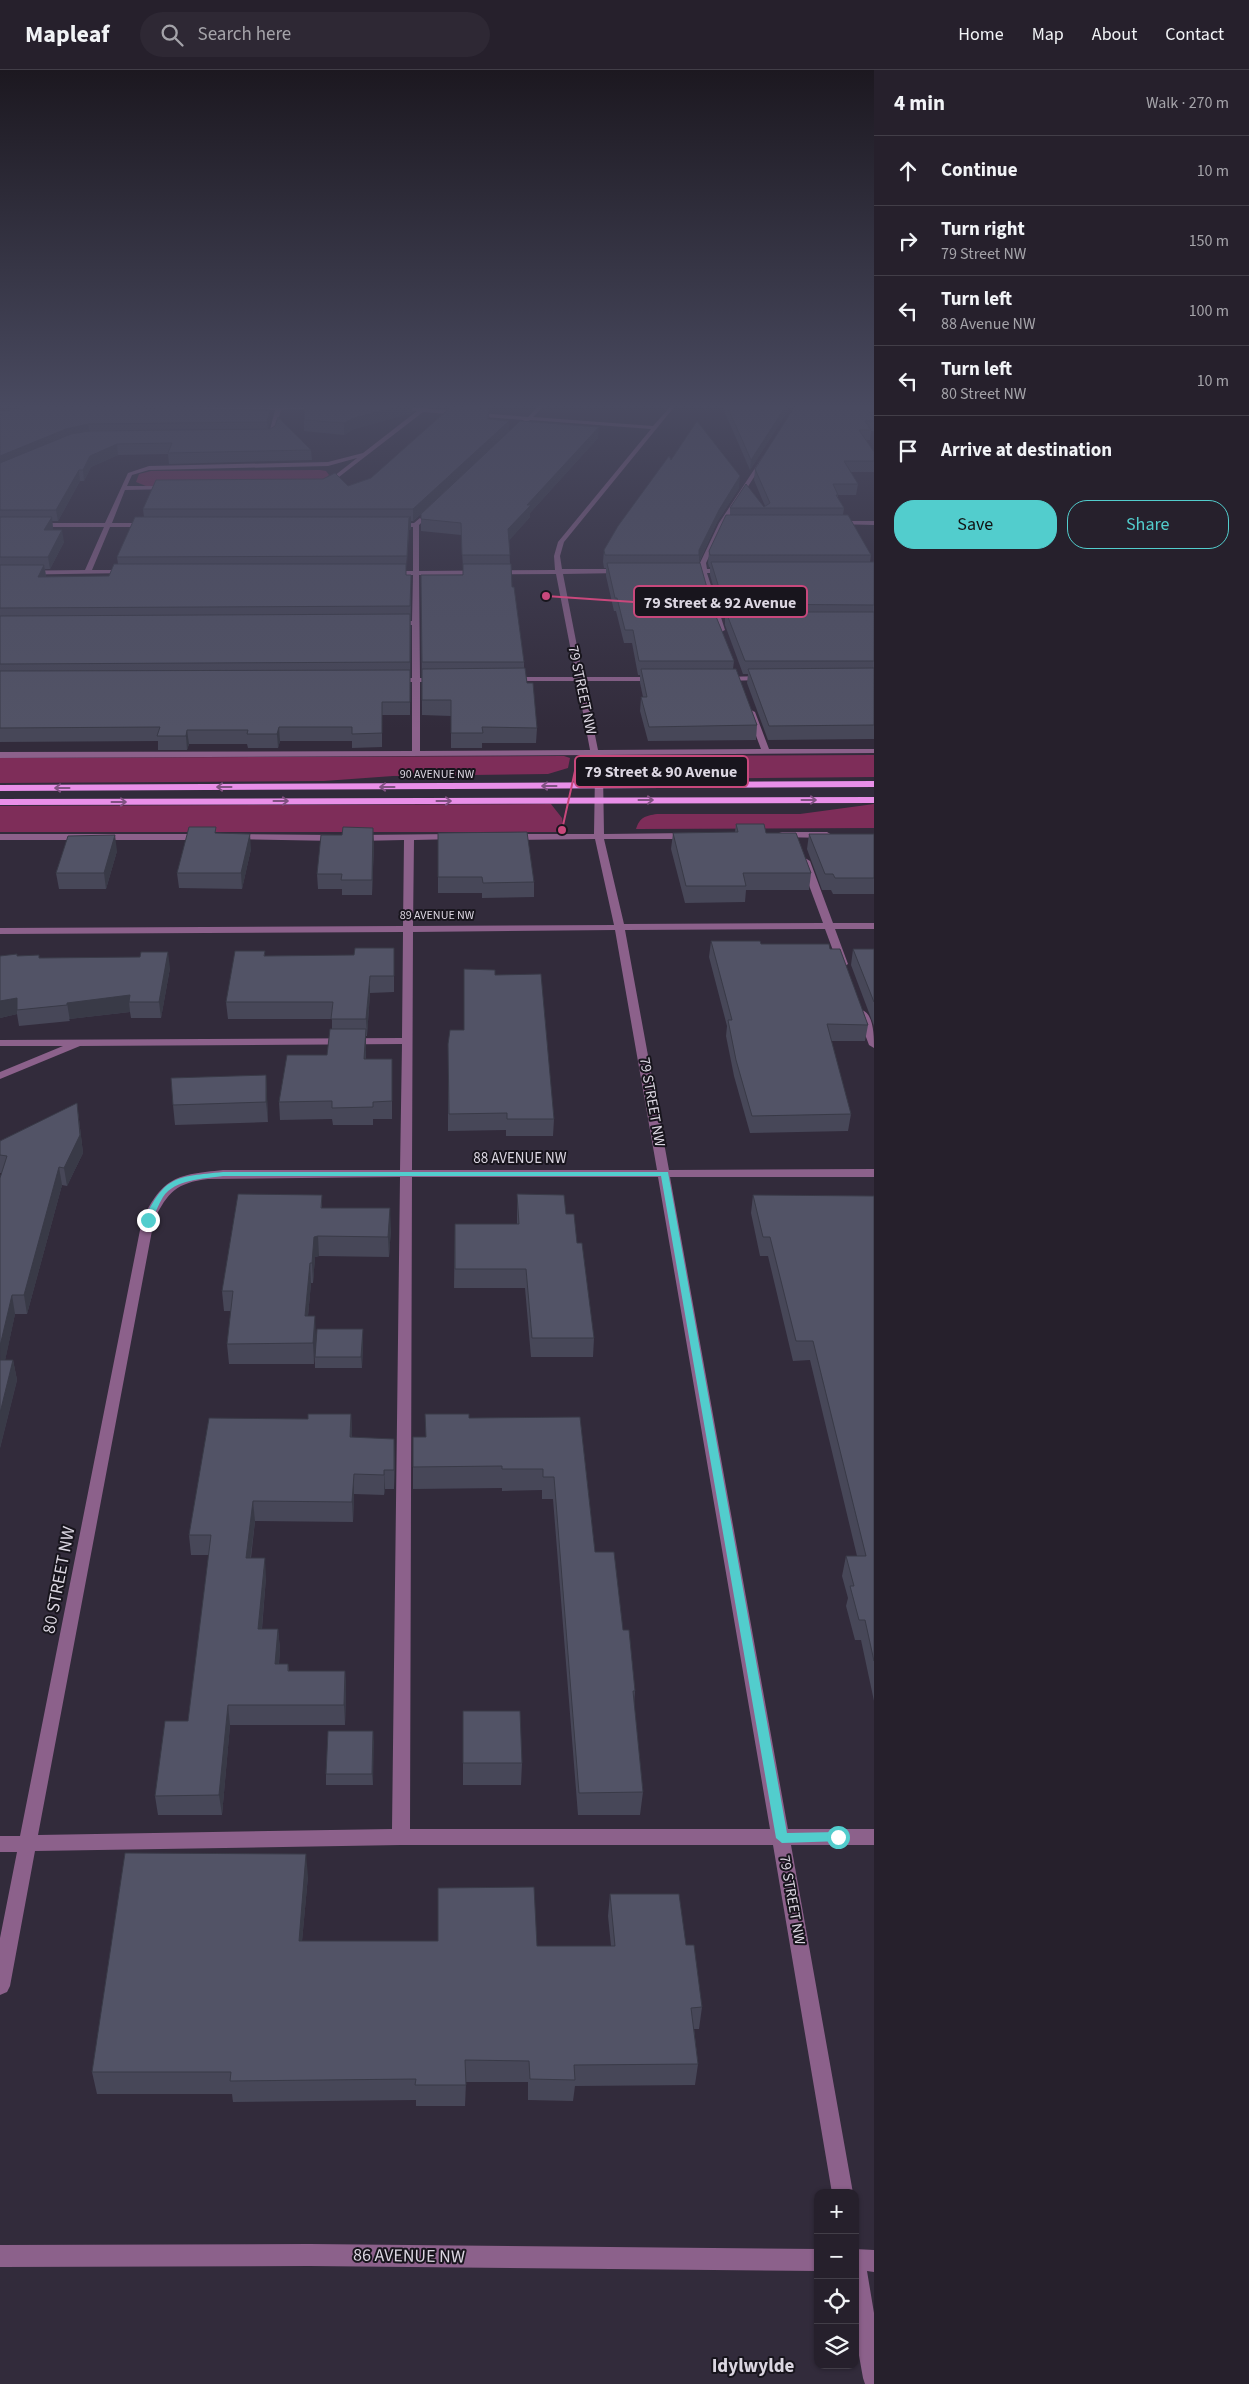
<!DOCTYPE html>
<html lang="en">
<head>
<meta charset="utf-8">
<style>
  body { margin:0; font-family:"Source Sans 3",sans-serif; background:#2e2834; color:#f1f3f6 }
  .controls { position:absolute; right:15px; bottom:15px; display:grid; overflow:hidden; border-radius:10px; box-shadow:0 1px 4px #0004 }
  .controls button { width:45px; height:45px; display:grid; place-items:center; padding:0; border:0; border-bottom:1px solid #423e48; background:#26202c; color:#f1f3f6; font:25px sans-serif }
  .stop { position:absolute; width:15px; height:15px; margin:-11px; border:4px solid #52cdcd; border-radius:50%; background:#fff }
  .stop.end { background:#52cdcd; border-color:#fff; box-shadow:0 1px 5px #0008 }
  .list { margin:0; padding:0; list-style:none }
  h2 { display:flex; justify-content:space-between; align-items:center; height:65px; margin:0; padding:0 20px; font-size:21px }
  h2 small { font-size:16px; font-weight:400; color:#a4a3a9 }
  .list li { display:grid; grid-template-columns:32px 1fr auto; gap:15px; align-items:center; box-sizing:border-box; height:70px; padding:0 20px; border-top:1px solid #423e48 }
  .list b { display:block; font-size:19px; white-space:nowrap }
  .list p { margin:0; font-size:16px; white-space:nowrap; color:#a4a3a9 }
  .list em { font-size:16px; font-style:normal; color:#a4a3a9 }
  .actions { display:flex; gap:10px; padding:15px 20px }
  .actions a { flex:1; padding:11px 0; border:1px solid #52cdcd; border-radius:20px; text-align:center; font-size:18px; color:#52cdcd }
  .actions .main { background:#52cdcd; color:#111 }
  .icon { flex:none; width:28px; height:28px; fill:none; stroke:currentColor; stroke-width:2; stroke-linecap:round; stroke-linejoin:round }
  .map { position:relative; flex:none; width:874px; height:2314px; overflow:hidden }
  header { display:flex; align-items:center; gap:30px; box-sizing:border-box; height:70px; padding:0 25px; background:#26202c; border-bottom:1px solid #423e48 }
  header strong { font-size:24px }
  nav { display:flex; gap:28px; margin-inline-start:auto; font-size:18px }
  .search { width:350px; height:45px; background:#2e2834; display:flex; align-items:center; gap:12px; box-sizing:border-box; padding:0 18px; border-radius:28px; color:#a4a3a9; font-size:19px }
  main { display:flex }
  aside { flex:1; background:#26202c }
  .map>svg:first-child { display:block }
  .green { fill:#7e2d59 }
  .lines { fill:none; stroke-linecap:round; stroke-linejoin:round }
  .minor { fill:#8c618b; fill-rule:evenodd }
  .major { fill:#e98fe8; fill-rule:evenodd }
  .wall { fill:#474758 }
  .shaded-wall { fill:#393a47 }
  .building { fill:#525366; stroke:#393a47 }
  .oneway { stroke:#805282 }
  .route { fill:#52cdcd }
  .labels { text-anchor:middle; dominant-baseline:central; stroke-width:4; stroke-linejoin:round; paint-order:stroke }
  .far-street-label { font-size:12px; fill:#dbd6e1; stroke:#18151d }
  .street-label { font-size:15px; fill:#dbd6e1; stroke:#18151d }
  .near-street-label { font-size:18px; fill:#dbd6e1; stroke:#18151d }
  .near-neighbourhood-label { font-size:19px; font-weight:bold; fill:#dbd6e1; stroke:#18151d }
  .leader { fill:none; stroke:#c8487c; stroke-width:2 }
  .callout-dot { fill:#c8487c; stroke:#18151d; stroke-width:2 }
  .callout { fill:#18151d; stroke:#c8487c; stroke-width:2 }
  .callout-label { font-size:16px; text-anchor:middle; font-weight:bold; fill:#dbd6e1 }
</style>
</head>
<body>
<header>
<strong>Mapleaf</strong>
<div class="search"><svg class="icon" aria-label="search" viewBox="0 0 24 24"><circle cx="10" cy="10" r="6"/><path d="M15 15l6 6"/></svg>Search here</div>
<nav><a>Home</a><a>Map</a><a>About</a><a>Contact</a></nav>
</header>
<main>
<div class="map">
<svg width="874" height="2314" viewBox="0 0 874 2314">
  <rect width="100%" height="100%" fill="#322b3b"/>
  <path class="green" d="M320 400 326 401 329 405 324 410 306 415 146 416 136 412 139 404 151 401Z
    M874 685V707L652 709 633 700 634 686Z
    M564 686 570 688 568 698 548 704 393 706 324 711 0 713V688Z
    M551 734 562 748 564 762H0V736Z
    M874 734V758L636 759C640 747 645 746 657 744H800Z"/>
  <g class="lines">
    <path class="minor" d="M34 336H41L0 351V347Z
      M277 336 324 338 281 340 274 366 271 368 259 366 269 364 275 340 79 341 76 339Z
      M396 336 528 347 539 336H544L533 347 653 356 671 336H675L564 472 560 486 562 499H622L625 501 622 503 563 504 583 607H657L661 609 657 611H584L598 680 761 679 747 642 751 640 755 642 769 679H874V683L600 685 603 703 604 764 689 763 694 766 689 769H604L624 854 823 853 800 791 805 788 810 791 833 853H874V859H835L848 894 843 897 838 894 825 859 625 860 669 1100 874 1099V1107H670L788 1759H874V1775H791L853 2123H832L773 1775H401L35 1781 10 1916 7 1922 0 1925V1868L17 1782H0V1766H20L142 1150C164 1106 176 1105 223 1100H400L402 974 80 976 0 1009V1002L63 976H0V970L402 968 403 862 0 864V858L403 856 404 770 357 771 352 768 357 765 454 764 457 765V769L414 770 413 856 614 855 595 769 512 770 507 767 512 764H594L595 703 591 685 0 688V682L412 681V612H395L391 610 395 608H412V555H393L389 553 393 551H412L413 505H390L387 503 390 501H413V457H394L392 454 414 453 420 448 425 449 419 455V501L555 500 554 486 558 472 651 359 530 350 526 353 523 351 524 350 423 342 326 417 324 414 357 388 328 396 149 400 132 405 127 416H169L171 419 125 420 112 453H149L152 455 149 457H110L92 500H127L129 501V503L0 505V501L85 500 104 457H36L33 455 36 453H105L128 403 149 396 328 392 363 383 417 341 394 339ZM556 504 576 607H510L506 609 510 611H577L590 680 420 681V612H437L441 610 437 608H420L419 505ZM615 860 657 1100H412L413 862ZM400 1107 392 1759 38 1765 154 1150C168 1122 176 1113 208 1109ZM412 1107H658L770 1759H410Z
      M763 386 766 388 725 453 706 493 707 499H725L728 501 725 503H707L725 560 721 562 717 560 700 503H685L682 501 685 499H700V493L719 453Z
      M837 451H874V455L835 454Z
      M765 606V610H762L722 611 718 609 722 607Z
      M782 762H827L832 765 827 768 779 767V763Z
      M0 764H204L209 767 204 770H0Z
      M234 764 337 765 342 768 337 771 231 769 229 767Z
      M862 940C874 944 874 967 874 978L869 975 857 943Z
      M309 2174 818 2179V2201L309 2196 0 2197V2175Z
      M855 2179 874 2180V2202L867 2201 874 2243V2314H865L863 2308 855 2263Z"/>
    <path class="major" d="M874 711V717L0 721V715Z
      M874 727V733L0 735V729Z"/>
  </g>
  <path class="wall" d="M305 336H446L438 338 412 336V343L354 359 344 365 304 361V350Z
    M460 336H489L488 349 509 361 598 368 530 443V447L509 470 510 494 512 517 524 592V598L527 613 537 658 536 673H482V678H451V646L422 645 421 505H463V498L461 465 421 461V444L413 451H411V459L409 460 406 498V505H411L410 645H382V677L352 678V671H280L278 678H248L247 674H189L187 680H158V671L0 672V341L270 350 268 359 311 380 312 390 169 394 168 384 118 385 91 397 84 411H80L58 451H52L53 459 52 460 64 472 50 499H45L46 507 109 506 118 494 117 487 144 447 143 439 348 416 371 408Z
    M722 336H791L750 400Z
    M874 336V361H871L870 370H866L874 382V402H850L858 414 856 425H838V428L844 438 843 445 871 485 870 492H874V669L768 670 747 613 748 604H743L725 555V547H722L710 505V497H709L708 493 709 481 730 445V438L764 437 765 436 754 410 755 399Z
    M671 390 739 418 717 452 699 493 713 539 734 591 733 599 757 655 756 670 648 671 640 641 641 627H643L640 613V605H638L632 573H624L616 541H614L606 506V498H604L603 492 604 480Z
    M736 754 766 763 811 803 809 820H746L745 832 685 833 671 779 673 763 735 762Z
    M217 763 251 779 242 819 179 818 177 803Z
    M438 763 534 812V827L482 828V823H438Z
    M809 764H874V824H833L831 820H822L807 779Z
    M342 765 374 773 372 825H342V819H318L317 804Z
    M117 781 106 819H59L56 803Z
    M711 871 830 879 868 955 865 971H831L851 1044 848 1061 750 1063 734 1006 726 966 727 956 709 887Z
    M394 878V922L370 923 367 966H366V989H392V1049H373V1055H333L332 1049 280 1050 279 1032 327 985 332 959V949H228L226 932 265 881V886L354 885Z
    M853 879H874V956L851 895Z
    M17 886 170 898 161 948H131L130 942 69 949 70 951 19 956 17 944 0 948Z
    M495 905 554 1049 553 1066H506V1060L448 1061V974L464 960Z
    M266 1005 268 1052 175 1055 173 1035Z
    M77 1033 83 1083 67 1116 62 1115 27 1244H15L5 1290H13L17 1310 0 1378 2 1103H0V1071Z
    M517 1124 566 1144 577 1173 594 1268 593 1287H531L525 1218H454L455 1154H517Z
    M322 1125V1138L391 1158 389 1187 319 1186 315 1187 313 1213H311L308 1246 316 1267 314 1294H229L227 1274 231 1241H224L222 1221Z
    M753 1125 874 1126V1631L861 1570H855L846 1536 848 1528 842 1506 846 1486H857L810 1290 793 1291 768 1186H760L751 1143Z
    M363 1270 362 1298H315V1287Z
    M351 1344 352 1367 395 1388 394 1419H385L384 1425 354 1424 353 1452 255 1451 251 1488 266 1507 262 1559H278L280 1579 279 1594H288L289 1601H345L346 1620 345 1655H230L222 1745H158L155 1726 188 1651 209 1485H191L189 1465 308 1349Z
    M580 1347 595 1482 623 1560 635 1621 634 1635 643 1722 640 1745H578L553 1429H542V1420L502 1421V1418L413 1419V1367H426L469 1348Z
    M463 1641 522 1693 521 1715H463Z
    M373 1661V1715H326V1704Z
    M308 1806 302 1871 537 1876H611L608 1846 610 1824 686 1875 702 1937 699 1959H694L698 1994 695 2015 575 2016 573 2031 528 2030V2012H466L465 2036H416V2030L233 2032 232 2024H97L92 2002Z"/>
  <path class="shaded-wall" d="M399 336H412V343L354 359 344 365V353L354 348Z
    M438 336H446L438 338Z
    M786 336H791L750 400 751 390Z
    M270 340V350L268 362 267 352Z
    M509 351V361L413 451V439Z
    M88 354 90 364 0 397V386L66 359Z
    M599 357 598 368 530 443V447L508 472V459L527 435Z
    M117 374 118 385 91 397 84 411 83 400 90 386Z
    M79 400 80 411 58 451 56 440Z
    M740 406 739 418 717 452 699 492V480L719 440Z
    M52 447 53 459 46 472 44 460Z
    M411 447V459L409 460 407 498V486L409 448Z
    M62 460 64 472 50 499 48 487Z
    M44 495 46 507H38Z
    M279 657 280 671 278 678 277 664Z
    M187 660 189 674 187 680 186 666Z
    M373 758 374 773 372 825V810Z
    M250 764 251 779 242 819 241 803Z
    M115 765 117 781 106 819 104 803Z
    M168 882 170 898 161 948 159 932Z
    M370 906V923L367 966 366 949Z
    M130 925 129 932 130 942 69 949 70 951 67 933Z
    M17 928V944L0 948V931Z
    M366 959V976L365 1006 364 989Z
    M266 1005 267 1025 268 1052 266 1032Z
    M77 1033 83 1083 67 1116 64 1098Z
    M59 1097 62 1115 27 1244 24 1225Z
    M390 1138 391 1158 389 1187 388 1167Z
    M318 1166 319 1186 315 1187 313 1213 312 1193 314 1167Z
    M310 1193 311 1213 306 1267 305 1246Z
    M12 1225 15 1244 1 1310 0 1276Z
    M315 1246 316 1267 314 1294 313 1273Z
    M363 1259V1270L362 1298 361 1287Z
    M13 1290 17 1310 0 1378V1343Z
    M351 1344 352 1363 350 1387V1367Z
    M394 1369 395 1388 394 1419Z
    M384 1400 385 1419 384 1425Z
    M354 1404V1424L353 1452 352 1432Z
    M253 1431 255 1451 248 1507 246 1488Z
    M265 1488 266 1507 260 1579 258 1559Z
    M278 1559 280 1579 277 1614 275 1594Z
    M345 1601 346 1620 345 1655 344 1635Z
    M228 1635 230 1655 222 1745 219 1725Z
    M373 1661 374 1672 373 1715 372 1704Z
    M306 1784 308 1806 300 1893 299 1871Z"/>
  <path class="building" d="M305 336H399L354 348 344 353 304 350Z
    M452 336 489 339 488 349 509 351 413 439H143L156 410 323 409 335 403 348 416 371 408Z
    M727 336H786L751 390Z
    M795 336H874V342H869L874 349V351H865L871 360H859L874 382V391H844L858 414H833L838 425H836L844 438H730L746 414 764 437 770 433 755 399Z
    M34 337 270 340 267 352 88 354 66 359 0 386V341Z
    M278 347 311 380 168 383 172 373 117 374 90 386 83 400H79L56 440H0V393L71 364 89 361 270 359 275 356Z
    M520 351 599 357 527 435H531L508 459 510 485H462L461 453 421 449V444Z
    M697 351 740 406 719 440 699 480V485H605L604 480 618 456 669 386 671 390Z
    M726 445H848L871 485H710L709 481Z
    M0 447H52L44 460H62L48 487H0Z
    M135 447H411L409 448 407 486 117 487Z
    M711 492H874V535L724 534Z
    M607 493H700L713 539 734 591H639L633 560H625L617 528H615Z
    M114 494H406V505H411L410 536 0 538V495H44L38 507 109 506Z
    M463 494H511L512 517H514L524 592H422L421 505H463Z
    M726 542H874V591H745Z
    M410 544V592L0 594V546Z
    M525 598 527 613H533L537 658 482 657 483 663H451V630H422V599Z
    M874 598V655L769 656 748 599Z
    M641 599H736L757 655 649 657 641 627H647Z
    M410 600V632H382V663L352 664V657H279L277 664H247L248 660H187L186 666H157L160 657 0 658V601Z
    M736 754H764L766 763H796L811 803H743L746 816H686L673 763 738 762Z
    M189 757H216L215 763 250 764 241 803H177Z
    M343 757 373 758 372 810H341L342 804H317L321 765H342Z
    M527 762 534 812 483 813 482 807H438V763Z
    M809 764H874V808H835L833 804H825Z
    M115 765 104 803H56L68 766Z
    M711 871H760L761 874H829L830 879H840L868 955 827 954 851 1044 752 1046 736 990 728 950H732Z
    M355 878H394V906H370L366 949H331L333 932H226L235 881H265L264 886 354 885Z
    M853 879H874V932Z
    M141 882H168L159 932H129L130 925 67 933V935L17 940V928L0 931V886L17 884V886L39 885V888L140 887Z
    M464 899 495 900V905L541 904 554 1049H507V1043L449 1044 448 974 450 960H464Z
    M330 959H366L364 989H392V1031L373 1032V1037L332 1038V1031L279 1032 287 985H327Z
    M266 1005V1032L173 1035 171 1008Z
    M77 1033 80 1065 64 1098 59 1097 24 1225H12L0 1276V1108L7 1086 0 1085V1071Z
    M238 1124 322 1125 321 1138H390L388 1167 318 1166 314 1167 312 1193H310L305 1246H315L313 1273 227 1274 233 1221H222Z
    M517 1124 564 1125 566 1144H574L577 1173H582L594 1268H532L526 1199H455V1154H519Z
    M753 1125 874 1126V1591L865 1550H859L850 1516H854L846 1486H866L813 1271H796L770 1167H763Z
    M317 1259H363L361 1287H315Z
    M0 1290H13L0 1343Z
    M308 1344H351L350 1367 394 1369V1400H384V1405L354 1404 352 1432 253 1431 246 1488H265L258 1559H278L275 1594H288V1601H345L344 1635H228L219 1725 155 1726 165 1651H188L211 1465H189L209 1348 308 1349Z
    M425 1344H469V1348L580 1347 595 1482H614L623 1560H629L635 1621H633L643 1722 579 1723 554 1407H543V1399H502V1396L413 1397V1367H426Z
    M463 1641H520L522 1693H463Z
    M328 1661H373L372 1704H326Z
    M125 1783 306 1784 299 1871H438V1818L534 1817 537 1876H615L610 1824H679L686 1875H694L702 1937 691 1938 698 1994 574 1995 575 2010 530 2009 529 1991 465 1990 466 2015H415L416 2009 230 2011 231 2002H92Z"/>
  <defs><path id="oneway-shaft" d="M-6 0H5M1.5-3L5.5 0L1.5 3" fill="none" stroke-width="1.6" stroke-linecap="round" stroke-linejoin="round" transform="scale(1.25)"/></defs>
  <g class="oneway">
    <use href="#oneway-shaft" transform="translate(549 716) rotate(180)"/>
    <use href="#oneway-shaft" transform="translate(224 717) rotate(180)"/>
    <use href="#oneway-shaft" transform="translate(387 717) rotate(180)"/>
    <use href="#oneway-shaft" transform="translate(62 718) rotate(180)"/>
    <use href="#oneway-shaft" transform="translate(646 730)"/>
    <use href="#oneway-shaft" transform="translate(809 730)"/>
    <use href="#oneway-shaft" transform="translate(281 731)"/>
    <use href="#oneway-shaft" transform="translate(444 731)"/>
    <use href="#oneway-shaft" transform="translate(119 732)"/>
  </g>
  <linearGradient id="sky" x2="0" y2="1"><stop stop-color="#1c1820"/><stop offset="0.51" stop-color="#494a60"/><stop offset="1" stop-color="#494a60" stop-opacity="0"/></linearGradient>
  <rect width="874" height="659" fill="url(#sky)"/>
  <path class="route" d="M223 1102H668L787 1763 838 1762 842 1764 843 1767 842 1771 782 1773 776 1768 661 1106H223C203 1109 175 1109 163 1127 158 1135 155 1144 151 1152L144 1150C165 1105 176 1107 223 1102Z"/>
  <g class="labels">
    <g class="far-street-label">
      <text x="437" y="704">90 AVENUE NW</text>
      <text x="437" y="845">89 AVENUE NW</text>
    </g>
    <g class="street-label">
      <text transform="translate(582 620) rotate(78)">79 STREET NW</text>
      <text transform="translate(652 1032) rotate(80)">79 STREET NW</text>
      <text x="520" y="1088">88 AVENUE NW</text>
      <text transform="translate(792 1830) rotate(80)">79 STREET NW</text>
    </g>
    <g class="near-street-label">
      <text transform="translate(59 1510) rotate(-79)">80 STREET NW</text>
      <text transform="translate(409 2186) rotate(1)">86 AVENUE NW</text>
    </g>
    <g class="near-neighbourhood-label">
      <text x="753" y="2296">Idylwylde</text>
    </g>
  </g>
  <path class="leader" d="M546 526L634 532M562 760L575 701"/>
  <g class="callout-dot">
    <circle cx="546" cy="526" r="5"/>
    <circle cx="562" cy="760" r="5"/>
  </g>
  <g class="callout">
    <rect x="634" y="516" width="173" height="31" rx="5"/>
    <rect x="575" y="686" width="173" height="31" rx="5"/>
  </g>
  <g class="callout-label">
    <text x="720" y="538">79 Street &amp; 92 Avenue</text>
    <text x="661" y="707">79 Street &amp; 90 Avenue</text>
  </g>
</svg>
<div class="controls">
<button>+</button>
<button>−</button>
<button><svg class="icon" aria-label="locate" viewBox="0 0 24 24"><circle cx="12" cy="12" r="6"/><path d="M12 2v4M12 18v4M2 12h4M18 12h4"/></svg></button>
<button><svg class="icon" aria-label="layers" viewBox="0 0 24 24"><path d="M12 4l9 5-9 5-9-5zM3 14l9 5 9-5"/></svg></button>
</div>
<div class="stop" style="left:838px;top:1767px"></div>
<div class="stop end" style="left:148px;top:1150px"></div>
</div>
<aside>
<h2>4 min<small>Walk · 270 m</small></h2>
<ul class="list">
<li><svg class="icon" aria-label="ahead" viewBox="0 0 24 24"><path d="M12 20V5M6 11l6-6 6 6"/></svg><div><b>Continue</b></div><em>10 m</em></li>
<li><svg class="icon" aria-label="right" viewBox="0 0 24 24"><path d="M7 20v-9h11M14 6l5 5-5 5"/></svg><div><b>Turn right</b><p>79 Street NW</p></div><em>150 m</em></li>
<li><svg class="icon" aria-label="left" viewBox="0 0 24 24"><path d="M17 20v-9H6M10 6l-5 5 5 5"/></svg><div><b>Turn left</b><p>88 Avenue NW</p></div><em>100 m</em></li>
<li><svg class="icon" aria-label="left" viewBox="0 0 24 24"><path d="M17 20v-9H6M10 6l-5 5 5 5"/></svg><div><b>Turn left</b><p>80 Street NW</p></div><em>10 m</em></li>
<li><svg class="icon" aria-label="arrive" viewBox="0 0 24 24"><path d="M6 21V4h12l-3 4 3 4H6"/></svg><div><b>Arrive at destination</b></div></li>
</ul>
<div class="actions"><a class="main">Save</a><a>Share</a></div>
</aside>
</main>
</body>
</html>
